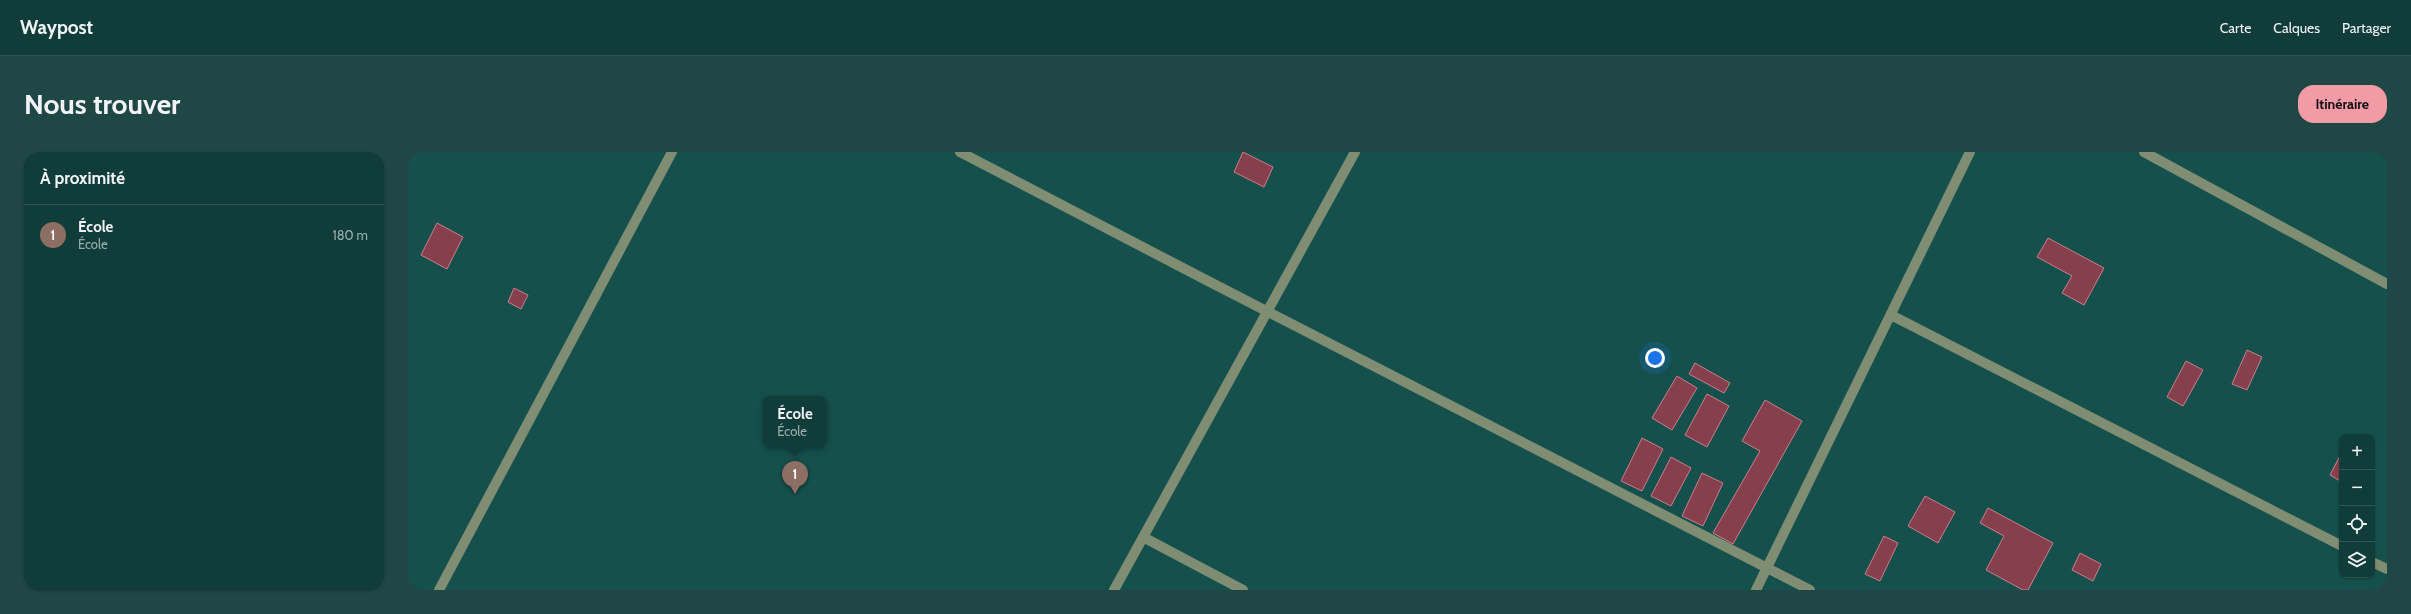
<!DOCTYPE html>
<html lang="fr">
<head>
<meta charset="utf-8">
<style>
  body { margin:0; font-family:Cabin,sans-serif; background:#1e4745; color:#f1f3f6 }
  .controls { position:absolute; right:12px; bottom:12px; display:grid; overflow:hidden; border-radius:8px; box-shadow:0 1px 3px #0004 }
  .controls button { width:36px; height:36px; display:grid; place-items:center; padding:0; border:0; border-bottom:1px solid #305654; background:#103c3a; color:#f1f3f6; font:20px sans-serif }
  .you { position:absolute; left:1247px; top:206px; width:14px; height:14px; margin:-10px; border:3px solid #fff; border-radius:50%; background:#1a73e8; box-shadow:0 0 0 6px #1a73e833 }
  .badge { display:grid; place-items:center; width:26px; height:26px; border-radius:50%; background:#f39aa7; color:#fff; font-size:13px; font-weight:700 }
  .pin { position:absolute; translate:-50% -33px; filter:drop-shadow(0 1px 2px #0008) }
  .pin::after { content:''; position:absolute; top:21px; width:14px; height:12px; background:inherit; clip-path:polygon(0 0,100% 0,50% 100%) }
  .popup { position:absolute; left:355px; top:244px; width:64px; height:52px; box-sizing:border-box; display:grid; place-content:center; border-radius:8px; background:#103c3a; filter:drop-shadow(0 1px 3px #0005); font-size:13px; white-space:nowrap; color:#9cadaf }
  .popup b { font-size:15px; color:#f1f3f6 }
  .popup::after { content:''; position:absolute; left:50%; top:100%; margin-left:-8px; border:8px solid transparent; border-top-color:#103c3a }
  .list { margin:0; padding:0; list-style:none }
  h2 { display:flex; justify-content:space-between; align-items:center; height:52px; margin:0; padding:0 16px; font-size:17px }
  h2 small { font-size:13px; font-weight:400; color:#9cadaf }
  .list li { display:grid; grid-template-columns:26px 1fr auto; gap:12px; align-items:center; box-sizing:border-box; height:60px; padding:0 16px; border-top:1px solid #305654 }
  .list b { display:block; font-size:15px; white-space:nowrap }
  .list p { margin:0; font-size:13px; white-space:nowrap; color:#9cadaf }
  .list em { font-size:13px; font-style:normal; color:#9cadaf }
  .icon { flex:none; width:22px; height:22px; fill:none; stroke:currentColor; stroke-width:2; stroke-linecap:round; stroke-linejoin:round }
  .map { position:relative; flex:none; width:1979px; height:438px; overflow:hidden; border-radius:16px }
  header { display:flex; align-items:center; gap:24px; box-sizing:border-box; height:56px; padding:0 20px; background:#103c3a; border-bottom:1px solid #305654 }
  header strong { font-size:19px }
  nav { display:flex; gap:22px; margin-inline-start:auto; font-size:14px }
  .intro { display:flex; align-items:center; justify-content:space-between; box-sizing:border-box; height:96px; padding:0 24px }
  h1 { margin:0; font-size:28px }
  .button { padding:10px 18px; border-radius:16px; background:#f39aa7; color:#111; font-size:14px; font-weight:700 }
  main { display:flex; gap:24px; padding:0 24px }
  aside { flex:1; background:#103c3a; border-radius:16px; box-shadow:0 1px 3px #0004 }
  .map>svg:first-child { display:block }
  .building { fill:#863f4c; stroke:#cc7e8a }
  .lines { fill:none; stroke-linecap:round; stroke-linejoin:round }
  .minor { stroke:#7f8d72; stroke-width:10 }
</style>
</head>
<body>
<header>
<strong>Waypost</strong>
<nav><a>Carte</a><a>Calques</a><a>Partager</a></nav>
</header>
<div class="intro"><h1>Nous trouver</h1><a class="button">Itinéraire</a></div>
<main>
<aside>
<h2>À proximité<small></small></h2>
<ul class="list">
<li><span class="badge" style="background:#8d6e63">1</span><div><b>École</b><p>École</p></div><em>180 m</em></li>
</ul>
</aside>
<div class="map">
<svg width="1979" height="438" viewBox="0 0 1979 438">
  <rect width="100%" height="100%" fill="#16504d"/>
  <path class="building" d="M835 0 865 15 856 35 826 20Z
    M29 71 55 85 39 117 13 103Z
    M1640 86 1696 116 1676 153 1654 141 1664 124 1629 105Z
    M106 136 120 143 113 157 100 150Z
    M1839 198 1854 205 1839 238 1824 232Z
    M1778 209 1795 218 1775 254 1759 245Z
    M1287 211 1322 231 1316 241 1281 222Z
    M1269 224 1289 236 1264 278 1244 266Z
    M1299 242 1321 254 1299 295 1277 283Z
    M1357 248 1394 269 1325 392 1305 381 1352 299 1334 289Z
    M1234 286 1255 297 1234 339 1213 329Z
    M1934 300V330L1922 323Z
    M1263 305 1283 316 1263 354 1243 344Z
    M1294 321 1315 331 1295 374 1274 364Z
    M1517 344 1547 360 1530 391 1500 374Z
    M1580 356 1645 391 1620 438H1615L1578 418 1596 384 1572 371Z
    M1476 384 1490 391 1472 429 1457 422Z
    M1672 401 1693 412 1685 429 1664 418Z"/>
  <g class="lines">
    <path class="minor" d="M552 0 800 129 1402 438
      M1736 0 1979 132
      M1483 163 1934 394
      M735 385 835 438
      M1964 410 1979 417
      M31 438 264 0
      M706 438 947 0
      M1348 438 1562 0"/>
  </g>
</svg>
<div class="controls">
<button>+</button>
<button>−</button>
<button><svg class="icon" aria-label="locate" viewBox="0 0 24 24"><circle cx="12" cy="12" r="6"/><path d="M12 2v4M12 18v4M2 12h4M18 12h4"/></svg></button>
<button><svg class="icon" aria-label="layers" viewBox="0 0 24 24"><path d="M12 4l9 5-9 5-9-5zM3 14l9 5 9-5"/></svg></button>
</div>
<div class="you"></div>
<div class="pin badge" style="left:387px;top:342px;background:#8d6e63">1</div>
<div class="popup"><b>École</b>École</div>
</div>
</main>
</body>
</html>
